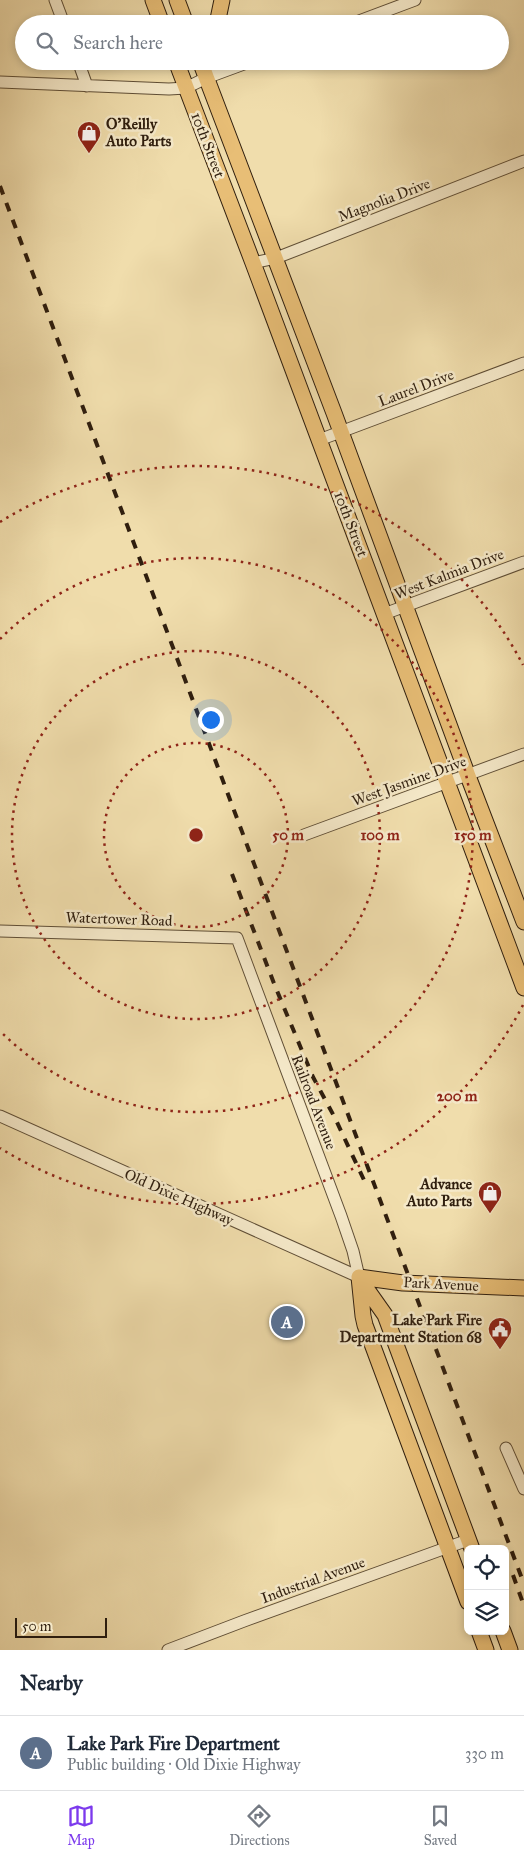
<!DOCTYPE html>
<html lang="en">
<head>
<meta charset="utf-8">
<style>
  body { margin:0; font-family:"IM FELL Great Primer",serif; background:#f2f2f3; color:#1f2937 }
  .controls { position:absolute; right:15px; bottom:15px; display:grid; overflow:hidden; border-radius:8px; box-shadow:0 2px 8px #0003 }
  .controls button { width:45px; height:45px; display:grid; place-items:center; padding:0; border:0; border-bottom:1px solid #e0e1e3; background:#fff; color:#1f2937; font:25px sans-serif }
  .scale { position:absolute; left:15px; bottom:12px; width:92px; box-sizing:border-box; padding-left:5px; border:2px solid #2f1e0e; border-top:0; font-size:14px; line-height:18px; white-space:nowrap; color:#2f1e0e; -webkit-text-stroke:4px #f5e9c9; paint-order:stroke }
  .you { position:absolute; left:210px; top:719px; width:18px; height:18px; margin:-12px; border:4px solid #fff; border-radius:50%; background:#1a73e8; box-shadow:0 0 0 8px #1a73e833 }
  .badge { display:grid; place-items:center; width:32px; height:32px; border-radius:50%; background:#7c3aed; color:#fff; font-size:16px; font-weight:700 }
  .pin { position:absolute; translate:-50% -50%; border:2px solid #fff; box-shadow:0 1px 5px #0006 }
  .list { margin:0; padding:0; list-style:none }
  h2 { display:flex; justify-content:space-between; align-items:center; height:65px; margin:0; padding:0 20px; font-size:21px }
  h2 small { font-size:16px; font-weight:400; color:#747a83 }
  .list li { display:grid; grid-template-columns:32px 1fr auto; gap:15px; align-items:center; box-sizing:border-box; height:75px; padding:0 20px; border-top:1px solid #e0e1e3 }
  .list b { display:block; font-size:19px; white-space:nowrap }
  .list p { margin:0; font-size:16px; white-space:nowrap; color:#747a83 }
  .list em { font-size:16px; font-style:normal; color:#747a83 }
  .icon { flex:none; width:28px; height:28px; fill:none; stroke:currentColor; stroke-width:2; stroke-linecap:round; stroke-linejoin:round }
  .map { position:relative; flex:none; width:524px; height:1650px; overflow:hidden }
  .search { position:absolute; background:#fff; box-shadow:0 2px 8px #0003; left:15px; right:15px; top:15px; height:55px; display:flex; align-items:center; gap:12px; box-sizing:border-box; padding:0 18px; border-radius:28px; color:#747a83; font-size:19px }
  .sheet { height:140px; background:#fff }
  nav { display:flex; justify-content:space-around; align-items:center; box-sizing:border-box; height:70px; border-top:1px solid #e0e1e3; background:#fff; font-size:14px; color:#747a83 }
  nav a { display:grid; justify-items:center; gap:2px }
  nav .on { color:#7c3aed }
  .map>svg:first-child { display:block }
  .lines { fill:none; stroke-linecap:round; stroke-linejoin:round }
  .minor-casing { stroke:#5f4e36; stroke-width:13 }
  .major-casing { stroke:#2f1e0e; stroke-width:17 }
  .minor { stroke:#f5e9c9; stroke-width:11 }
  .major { stroke:#e8be76; stroke-width:15 }
  .rail { stroke:#2f1e0e; stroke-width:4; stroke-dasharray:9 9; stroke-linecap:butt }
  .ring { fill:none; stroke:#8f2418; stroke-width:2.5; stroke-dasharray:2.5 5 }
  .labels { text-anchor:middle; dominant-baseline:central; stroke-width:5; stroke-linejoin:round; paint-order:stroke }
  .poi-label { font-size:15px; font-weight:bold; fill:#2f1e0e; stroke:#f5e9c9; text-anchor:end }
  .street-label { font-size:15px; fill:#2f1e0e; stroke:#f5e9c9 }
  .centre { fill:#8f2418; stroke:#f5e9c9; stroke-width:2.5 }
  .ring-label { font-size:15px; text-anchor:middle; font-weight:bold; fill:#8f2418; stroke:#f5e9c9; stroke-width:5; stroke-linejoin:round; paint-order:stroke }
</style>
</head>
<body>
<div class="map">
<svg width="524" height="1650" viewBox="0 0 524 1650">
  <rect width="100%" height="100%" fill="#f0ddac"/>
  <filter id="stains"><feTurbulence type="fractalNoise" baseFrequency=".004" numOctaves="4"/><feColorMatrix values="0 0 0 0 .2 0 0 0 0 .09 0 0 0 0 .02 0 0 0 .5 -.17"/></filter>
  <radialGradient id="worn" r=".72"><stop offset=".6" stop-color="#630" stop-opacity="0"/><stop offset="1" stop-color="#630" stop-opacity=".3"/></radialGradient>
  <g class="lines">
    <g class="minor-casing">
      <path id="minor" d="M55 0 64 24
        M351 24 415 0
        M78 61 87 86
        M0 82 169 89 186 88 206 78 252 61
        M253 263 276 258 524 161
        M319 440 524 363
        M384 614 524 562
        M304 835 524 754
        M0 931 237 938 341 1216 353 1251 359 1277
        M0 1116 359 1277
        M506 1448 524 1489
        M168 1650 244 1621 468 1540"/>
    </g>
    <g class="major-casing">
      <path id="major" d="M153 0 162 24
        M177 0 186 24
        M217 24 222 0
        M176 61 253 263 524 988
        M200 61 334 413 468 776 524 922
        M359 1277 363 1316 365 1325 468 1602
        M359 1277 403 1283 524 1288
        M361 1281 385 1315 472 1549
        M479 1631 486 1650
        M503 1631 510 1650"/>
    </g>
    <use href="#minor" class="minor"/>
    <use href="#major" class="major"/>
    <path class="rail" d="M0 186 524 1584
      M232 874 275 986 313 1077 335 1118 364 1180
      M513 1575 524 1606"/>
  </g>
  <g class="ring">
    <circle cx="196" cy="835" r="92"/>
    <circle cx="196" cy="835" r="184"/>
    <path d="M0 639A277 277 0 1 1 0 1031"/>
    <path d="M523 1005A369 369 0 0 1 0 1148M0 522A369 369 0 0 1 523 665"/>
  </g>
  <defs>
    <g id="shop-pin" transform="scale(1.25)"><path d="M0 17L-7.5 6A9.5 9.5 0 1 1 7.5 6Z" fill="#8f2418" stroke="#f5e9c9"/><path d="M-5-2.5h2.3a2.7 3.5 0 0 1 5.4 0H5L5.5 6h-11ZM-1.5-2.5h3a1.5 2.3 0 0 0-3 0Z" fill="#fff"/></g>
    <g id="civic-pin" transform="scale(1.25)"><path d="M0 17L-7.5 6A9.5 9.5 0 1 1 7.5 6Z" fill="#8f2418" stroke="#f5e9c9"/><path d="M-.6-6.5H3V-4.5H.6V-3L4-1V1h2V6H-6V1h2V-1L-.6-3ZM-1.2 2.5V6h2.4V2.5Z" fill="#fff"/></g>
  </defs>
  <g fill-rule="evenodd">
    <use href="#shop-pin" x="89" y="133"/>
    <use href="#shop-pin" x="490" y="1193"/>
    <use href="#civic-pin" x="500" y="1329"/>
  </g>
  <g class="labels">
    <g class="poi-label">
      <text x="106" y="124" text-anchor="start">O'Reilly<tspan x="106" dy="17">Auto Parts</tspan></text>
      <text x="472" y="1184">Advance<tspan x="472" dy="17">Auto Parts</tspan></text>
      <text x="482" y="1320">Lake Park Fire<tspan x="482" dy="17">Department Station 68</tspan></text>
    </g>
    <g class="street-label">
      <text transform="translate(208 145) rotate(69)">10th Street</text>
      <text transform="translate(384 200) rotate(-21)">Magnolia Drive</text>
      <text transform="translate(416 388) rotate(-21)">Laurel Drive</text>
      <text transform="translate(351 524) rotate(69)">10th Street</text>
      <text transform="translate(449 574) rotate(-21)">West Kalmia Drive</text>
      <text transform="translate(409 781) rotate(-20)">West Jasmine Drive</text>
      <text transform="translate(119 919) rotate(2)">Watertower Road</text>
      <text transform="translate(314 1102) rotate(69)">Railroad Avenue</text>
      <text transform="translate(179 1197) rotate(24)">Old Dixie Highway</text>
      <text transform="translate(441 1284) rotate(3)">Park Avenue</text>
      <text transform="translate(313 1580) rotate(-20)">Industrial Avenue</text>
    </g>
  </g>
  <circle cx="196" cy="835" r="8" class="centre"/>
  <g class="ring-label">
    <text x="288" y="840">50 m</text>
    <text x="380" y="840">100 m</text>
    <text x="473" y="840">150 m</text>
    <text x="457" y="1101">200 m</text>
  </g>
  <rect width="100%" height="100%" filter="url(#stains)"/>
  <rect width="100%" height="100%" fill="url(#worn)"/>
</svg>
<div class="controls">
<button><svg class="icon" aria-label="locate" viewBox="0 0 24 24"><circle cx="12" cy="12" r="6"/><path d="M12 2v4M12 18v4M2 12h4M18 12h4"/></svg></button>
<button><svg class="icon" aria-label="layers" viewBox="0 0 24 24"><path d="M12 4l9 5-9 5-9-5zM3 14l9 5 9-5"/></svg></button>
</div>
<div class="scale">50 m</div>
<div class="you"></div>
<div class="pin badge" style="left:287px;top:1322px;background:#5c6f8a">A</div>
<div class="search"><svg class="icon" aria-label="search" viewBox="0 0 24 24"><circle cx="10" cy="10" r="6"/><path d="M15 15l6 6"/></svg>Search here</div>
</div>
<section class="sheet">
<h2>Nearby<small></small></h2>
<ul class="list">
<li><span class="badge" style="background:#5c6f8a">A</span><div><b>Lake Park Fire Department</b><p>Public building · Old Dixie Highway</p></div><em>330 m</em></li>
</ul>
</section>
<nav>
<a class="on"><svg class="icon" aria-label="map" viewBox="0 0 24 24"><path d="M3 6l6-2 6 2 6-2v14l-6 2-6-2-6 2zM9 4v14M15 6v14"/></svg>Map</a>
<a><svg class="icon" aria-label="directions" viewBox="0 0 24 24"><path d="M12 3l9 9-9 9-9-9zM9 14v-3h6M13 9l2 2-2 2"/></svg>Directions</a>
<a><svg class="icon" aria-label="saved" viewBox="0 0 24 24"><path d="M7 4h10v16l-5-4-5 4z"/></svg>Saved</a>
</nav>
</body>
</html>
